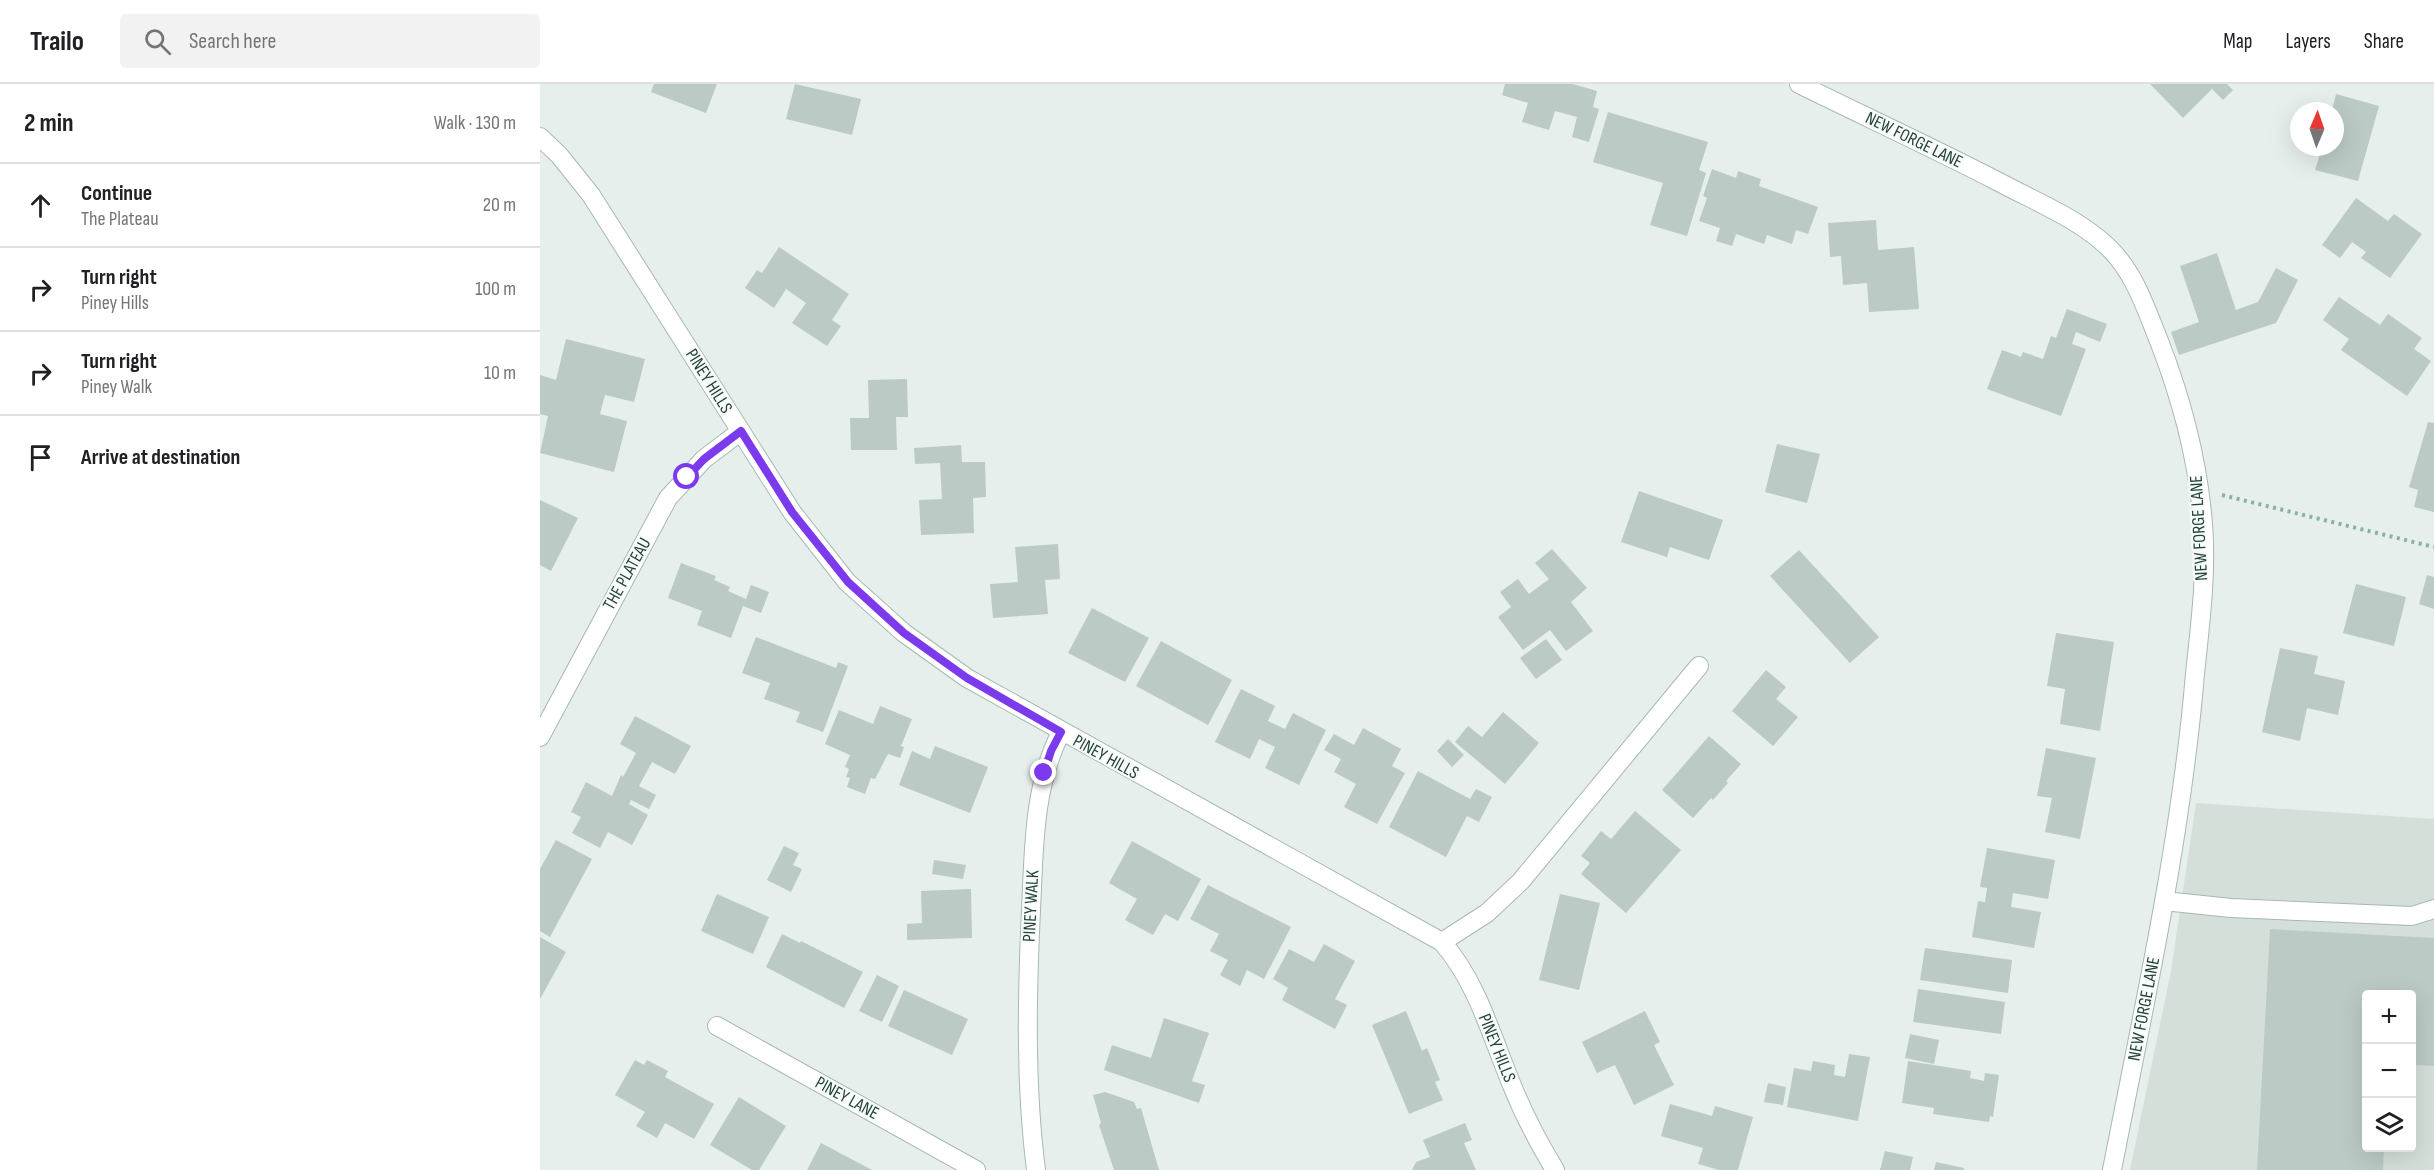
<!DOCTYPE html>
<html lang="en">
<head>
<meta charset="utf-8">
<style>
  body { margin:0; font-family:"Sofia Sans Condensed",sans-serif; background:#f2f2f2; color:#202124 }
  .controls { position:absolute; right:18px; bottom:18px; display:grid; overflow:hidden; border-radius:6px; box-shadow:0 6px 24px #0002 }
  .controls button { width:54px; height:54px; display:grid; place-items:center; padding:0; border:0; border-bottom:2px solid #e0e0e0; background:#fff; color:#202124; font:30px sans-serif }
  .compass { position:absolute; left:1750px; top:18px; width:54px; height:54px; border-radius:50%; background:#fff; box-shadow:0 6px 24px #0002; rotate:2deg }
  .stop { position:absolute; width:18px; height:18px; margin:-14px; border:4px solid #7c3aed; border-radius:50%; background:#fff }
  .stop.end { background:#7c3aed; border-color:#fff; box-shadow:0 2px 6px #0008 }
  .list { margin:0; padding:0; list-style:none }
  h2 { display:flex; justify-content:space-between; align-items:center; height:78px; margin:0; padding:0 24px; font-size:26px }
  h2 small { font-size:20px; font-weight:400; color:#757577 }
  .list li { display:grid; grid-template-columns:39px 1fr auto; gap:18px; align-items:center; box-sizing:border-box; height:84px; padding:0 24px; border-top:2px solid #e0e0e0 }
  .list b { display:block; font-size:22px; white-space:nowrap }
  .list p { margin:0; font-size:20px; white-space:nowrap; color:#757577 }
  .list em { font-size:20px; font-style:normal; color:#757577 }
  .icon { flex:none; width:33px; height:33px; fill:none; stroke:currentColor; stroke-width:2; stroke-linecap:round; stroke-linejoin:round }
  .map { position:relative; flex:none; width:1894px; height:1086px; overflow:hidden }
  header { display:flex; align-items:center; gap:36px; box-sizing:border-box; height:84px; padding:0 30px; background:#fff; border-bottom:2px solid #e0e0e0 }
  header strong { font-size:28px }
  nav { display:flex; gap:33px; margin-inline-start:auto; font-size:21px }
  .search { width:420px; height:54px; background:#f2f2f2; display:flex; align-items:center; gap:15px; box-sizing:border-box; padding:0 21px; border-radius:6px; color:#757577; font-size:22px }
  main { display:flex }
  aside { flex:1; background:#fff }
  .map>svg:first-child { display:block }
  .built { fill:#d4dfda; fill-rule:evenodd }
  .building { fill:#bbcac4 }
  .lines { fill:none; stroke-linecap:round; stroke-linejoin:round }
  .minor-casing { stroke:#a8b8b2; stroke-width:20 }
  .path { stroke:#86b3a5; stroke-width:4; stroke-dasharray:3 4.5; stroke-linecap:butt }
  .minor { stroke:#fff; stroke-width:18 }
  .route { stroke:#7c3aed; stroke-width:8 }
  .labels { text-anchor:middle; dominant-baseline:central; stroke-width:4.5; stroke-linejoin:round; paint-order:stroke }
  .street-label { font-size:18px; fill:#24423a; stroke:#f7fbf9 }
</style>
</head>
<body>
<header>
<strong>Trailo</strong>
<div class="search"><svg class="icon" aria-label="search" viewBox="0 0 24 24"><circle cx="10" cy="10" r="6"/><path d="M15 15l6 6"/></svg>Search here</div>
<nav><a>Map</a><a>Layers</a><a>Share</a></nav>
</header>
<main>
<aside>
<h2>2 min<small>Walk · 130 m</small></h2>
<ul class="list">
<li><svg class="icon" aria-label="ahead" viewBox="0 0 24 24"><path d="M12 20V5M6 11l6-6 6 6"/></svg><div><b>Continue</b><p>The Plateau</p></div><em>20 m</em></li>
<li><svg class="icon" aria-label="right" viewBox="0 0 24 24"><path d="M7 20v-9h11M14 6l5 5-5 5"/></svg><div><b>Turn right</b><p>Piney Hills</p></div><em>100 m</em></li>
<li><svg class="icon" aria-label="right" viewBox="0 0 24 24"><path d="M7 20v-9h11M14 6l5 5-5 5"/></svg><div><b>Turn right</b><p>Piney Walk</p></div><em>10 m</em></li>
<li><svg class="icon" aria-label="arrive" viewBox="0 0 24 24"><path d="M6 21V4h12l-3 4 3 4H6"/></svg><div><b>Arrive at destination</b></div></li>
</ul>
</aside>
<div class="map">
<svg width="1894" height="1086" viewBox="0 0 1894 1086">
  <rect width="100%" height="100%" fill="#e6efeb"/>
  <path class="built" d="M1656 719 1894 735V1086H1590L1631 887ZM1826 910H1872V1064H1826Z"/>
  <path class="building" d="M114 0H177L166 29 111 8Z
    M255 0 321 15 312 51 246 35Z
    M965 0H1033L1057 7 1053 23 1059 25 1049 58 1032 53 1037 33 1015 27 1009 46 982 38 988 19 962 11Z
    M1610 0H1687L1693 6 1683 16 1672 5 1643 34Z
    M1796 10 1839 22 1818 97 1775 86 1782 63H1795V27H1792Z
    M1068 28 1168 58 1159 86 1166 89 1147 152 1110 141 1123 99 1053 78Z
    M1172 85 1196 94 1198 87 1221 95 1219 102 1278 123 1268 150 1256 146 1252 160 1227 151 1224 160 1196 150 1192 162 1176 157 1180 144 1159 137 1167 114 1163 112Z
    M1816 114 1848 137 1854 130 1882 150 1850 194 1821 174 1826 168 1812 158 1800 174 1782 161Z
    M1336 136 1338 166 1374 163 1379 225 1329 228 1327 199 1303 201 1301 172 1290 173 1288 139Z
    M239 163 309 210 292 236 301 242 287 262 252 239 266 219 246 205 234 224 205 204 217 186 222 189Z
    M1677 169 1696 226 1718 218 1736 184 1758 196 1736 239 1639 271 1631 248 1659 238 1640 182Z
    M1799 213 1840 241 1848 230 1882 254 1874 265 1891 277 1867 312 1801 266 1809 255 1783 236Z
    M1527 225 1567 240 1560 258 1536 248 1532 260 1546 265 1521 332 1447 305 1462 266 1481 273 1483 268 1503 275 1511 252 1516 254Z
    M26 255 105 275 94 318 65 311 60 330 87 337 74 388 0 369 8 332 0 330V291L16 296Z
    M367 295 368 333H356L357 366H311L310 334H329L328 296Z
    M1888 338 1894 339V428L1874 423 1878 406 1869 403Z
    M1237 360 1280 370 1267 419 1225 408Z
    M421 361 422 378H445L446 413 433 414 434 449 381 451 379 416 402 415 400 379 375 380 374 364Z
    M1099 407 1183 436 1169 476 1130 463 1127 473 1081 458Z
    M0 416 38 434 11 487 0 481Z
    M518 460 520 495 505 496 508 530 453 534 450 500 478 498 475 463Z
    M1012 465 1047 504 1031 518 1053 547 1026 567 1010 546 983 566 958 533 971 523 960 508 978 495 989 510 1009 495 995 479Z
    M1259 466 1339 553 1310 579 1230 492Z
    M141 479 176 492 174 496 190 503 188 507 206 515 211 501 229 508 221 529 203 522 191 554 157 541 162 527 128 514Z
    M1887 491 1894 493V525L1879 520Z
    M1816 500 1866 513 1854 562 1803 549Z
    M552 524 609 554 585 598 528 569Z
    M1516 549 1574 558 1560 647 1520 640 1525 605 1507 602Z
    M216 553 296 584 298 578 308 582 283 648 256 638 260 628 224 615 230 599 202 589Z
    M1006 555 1022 576 996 595 980 574Z
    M621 557 692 596 668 641 596 602Z
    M1740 564 1778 572 1774 590 1805 597 1798 631 1767 624 1760 657 1722 648Z
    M1226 586 1246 603 1236 615 1258 633 1233 662 1192 627Z
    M701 605 735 622 728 637 745 645 753 629 786 646 759 701 725 684 735 663 719 655 710 675 675 658Z
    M340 622 372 635 361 662 364 663 360 674 348 670 335 695 331 694 325 710 307 703 310 694 306 693 309 685 305 683 310 671 285 660 299 626 333 640Z
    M963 628 999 659 965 700 915 658 928 642 942 653Z
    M95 632 151 662 135 690 112 678 99 702 116 711 109 725 91 716 89 720 108 731 92 761 68 748 60 764 32 749 41 733 31 728 46 698 72 712 81 691 83 693 96 669 80 660Z
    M823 644 861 665 852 682 865 689 837 740 804 723 816 700 794 688 801 675 784 666 794 650 814 661Z
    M1169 652 1201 680 1186 697 1188 699 1173 716 1171 714 1153 734 1122 706Z
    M908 655 924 671 912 683 897 667Z
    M395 662 448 683 430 729 359 701 372 667 390 675Z
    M1506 664 1556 674 1540 755 1505 748 1512 714 1497 712Z
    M878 687 930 715 936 705 952 713 939 738 927 732 906 773 849 743Z
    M1095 727 1141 766 1086 829 1041 790 1050 779 1041 772 1061 747 1071 755Z
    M16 756 52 775 10 853 0 847V785Z
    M592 757 661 795 638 837 625 830 613 851 585 836 597 815 569 799Z
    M244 762 259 769 253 781 262 785 251 808 227 796Z
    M1447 764 1515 776 1508 815 1473 809 1471 823 1501 828 1494 864 1432 853 1438 817 1445 818 1447 804 1440 803Z
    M394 776 426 781 423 795 392 790Z
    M668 801 751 843 724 895 707 886 700 902 680 891 688 876 670 867 679 850 650 835Z
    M431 805 432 854 367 856V840L382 839 381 807Z
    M177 810 229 833 213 870 161 847Z
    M1020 810 1060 819 1039 906 999 896Z
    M1730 845 1894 854V982L1872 981V910H1826V1064H1844L1843 1086H1717Z
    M242 850 260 859 261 857 323 888 304 924 226 883Z
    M0 853 26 868 0 915Z
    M784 860 815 877 795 915 807 921 795 945 742 916 748 904 733 895 749 865 774 878Z
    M1385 864 1472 876 1468 909 1380 896Z
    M337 891 359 902 342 938 319 927Z
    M1378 905 1465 918 1461 950 1373 938Z
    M364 906 428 935 412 971 348 942Z
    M866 927 882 967 887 964 900 996 895 998 903 1016 869 1030 832 941Z
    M1105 927 1120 958 1114 961 1134 1001 1094 1021 1075 981 1057 989 1042 958Z
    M624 934 669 949 652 997 665 1001 659 1019 564 986 572 961 611 974Z
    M1370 950 1399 956 1394 980 1365 974Z
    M1309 970 1330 973 1318 1037 1247 1023 1254 984 1271 987 1273 977 1295 981 1294 991 1305 993Z
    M95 976 104 981 107 976 128 987 125 993 174 1020 154 1055 125 1039 117 1054 96 1042 105 1028 75 1011Z
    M1368 977 1431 987 1430 994 1444 997 1445 989 1459 991 1453 1033 1450 1032 1449 1038 1393 1030 1394 1024 1362 1019Z
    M1228 999 1246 1003 1243 1021 1224 1018Z
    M565 1008 594 1018 597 1025 601 1024 619 1086H574L559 1041 561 1039 553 1011Z
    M199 1013 246 1042 219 1086H212L170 1061Z
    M1130 1020 1172 1032 1175 1022 1213 1033 1198 1086H1179L1158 1080 1163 1064 1121 1052Z
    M925 1039 932 1056 924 1059 936 1086H872L876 1078 890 1073 883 1056Z
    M281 1059 332 1086H267Z
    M1345 1067 1373 1073 1370 1086H1340Z
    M1396 1078 1424 1084V1086H1394Z"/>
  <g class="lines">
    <g class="minor-casing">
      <path id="minor" d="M1259 0C1326 33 1393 64 1459 98 1496 118 1540 135 1570 165 1595 190 1606 225 1619 257 1642 316 1658 376 1663 440 1667 490 1660 541 1655 590 1641 757 1604 921 1572 1086
        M0 53 19 71 51 111 252 428 307 498 364 549 427 594 902 858C937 898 951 951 971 999 983 1029 998 1058 1015 1086
        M0 653 128 414 164 375 201 347
        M1624 817 1691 824 1872 832 1894 825
        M902 858 947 829 981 797 1159 582
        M177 942 436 1086
        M496 1086C485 1000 487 912 491 826 494 765 493 703 521 648"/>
    </g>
    <path class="path" d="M1682 411 1894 463"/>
    <use href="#minor" class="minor"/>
  </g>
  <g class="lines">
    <path class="route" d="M147 393 164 375 201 347 252 428 308 498 364 549 427 594 521 648 511 667 504 689"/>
  </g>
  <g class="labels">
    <g class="street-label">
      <text transform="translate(1374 56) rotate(26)">NEW FORGE LANE</text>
      <text transform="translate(169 297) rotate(58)">PINEY HILLS</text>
      <text transform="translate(1659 444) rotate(-93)">NEW FORGE LANE</text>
      <text transform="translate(87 490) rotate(-61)">THE PLATEAU</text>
      <text transform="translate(566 673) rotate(29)">PINEY HILLS</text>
      <text transform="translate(491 822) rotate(-87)">PINEY WALK</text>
      <text transform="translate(1604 925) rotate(-79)">NEW FORGE LANE</text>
      <text transform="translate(957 964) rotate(68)">PINEY HILLS</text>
      <text transform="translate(307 1014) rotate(29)">PINEY LANE</text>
    </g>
  </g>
</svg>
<div class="controls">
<button>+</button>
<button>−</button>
<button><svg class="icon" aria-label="layers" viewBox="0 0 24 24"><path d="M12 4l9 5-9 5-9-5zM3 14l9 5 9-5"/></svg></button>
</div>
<svg class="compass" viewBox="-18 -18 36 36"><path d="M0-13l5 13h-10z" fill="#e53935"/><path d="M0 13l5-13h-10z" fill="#757577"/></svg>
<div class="stop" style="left:147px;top:393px"></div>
<div class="stop end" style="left:504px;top:689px"></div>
</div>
</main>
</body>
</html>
